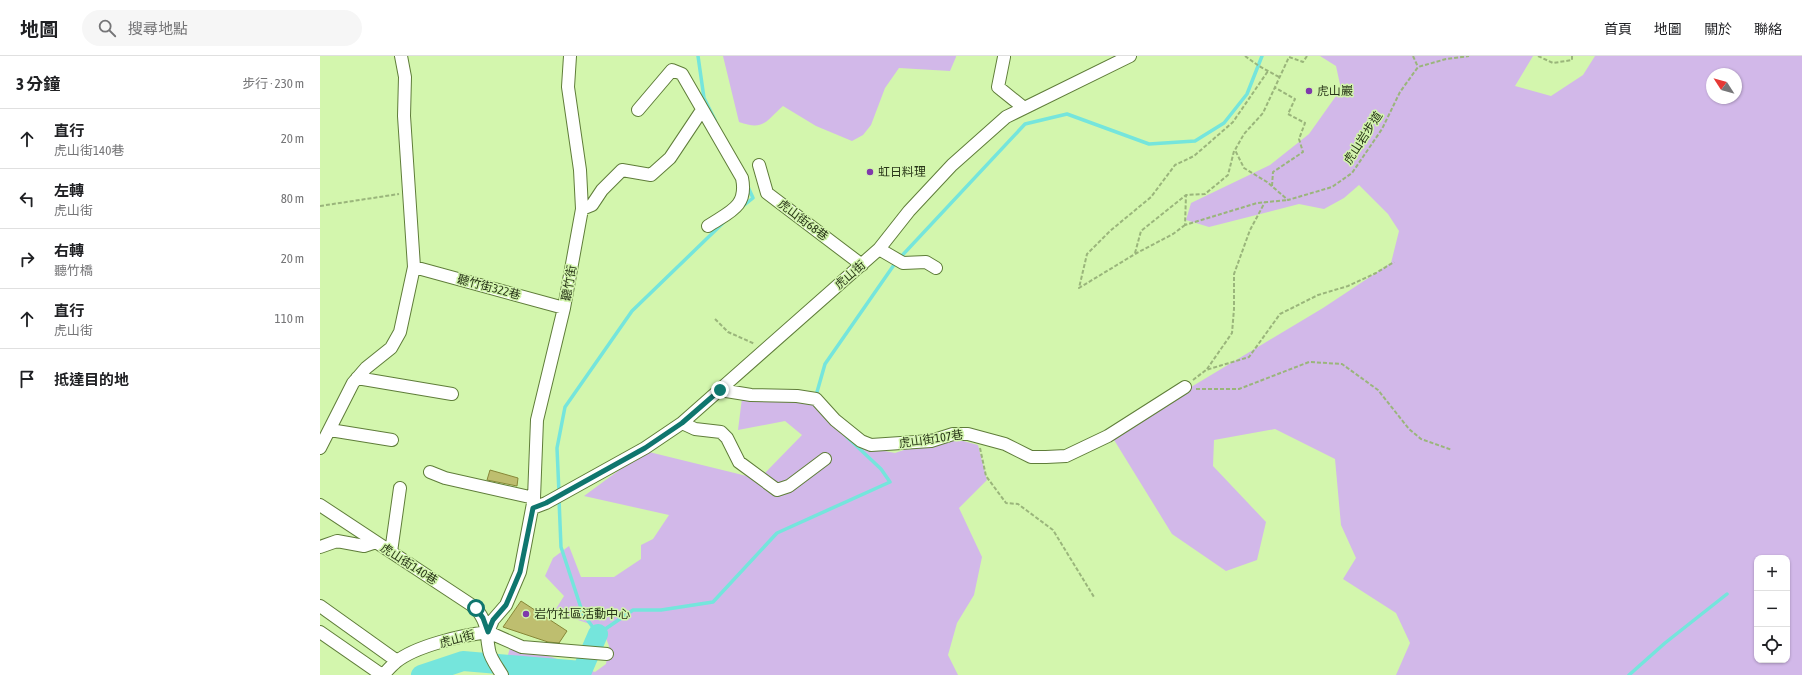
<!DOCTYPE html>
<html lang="zh-TW">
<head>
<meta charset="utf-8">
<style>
  body { margin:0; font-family:"Asap Condensed","Noto Sans TC",sans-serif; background:#f6f6f6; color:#202124 }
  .controls { position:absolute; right:12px; bottom:12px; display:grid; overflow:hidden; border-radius:8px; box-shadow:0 1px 3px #0004 }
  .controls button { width:36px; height:36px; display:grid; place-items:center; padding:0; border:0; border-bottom:1px solid #e0e0e0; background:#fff; color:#202124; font:20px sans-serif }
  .compass { position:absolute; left:1386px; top:12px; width:36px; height:36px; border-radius:50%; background:#fff; box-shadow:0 1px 3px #0004; rotate:306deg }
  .stop { position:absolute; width:12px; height:12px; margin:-9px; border:3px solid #0f766e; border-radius:50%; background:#fff }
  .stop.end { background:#0f766e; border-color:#fff; box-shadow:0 1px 4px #0008 }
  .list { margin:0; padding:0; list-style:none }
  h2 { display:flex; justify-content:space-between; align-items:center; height:52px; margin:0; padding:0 16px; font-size:17px }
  h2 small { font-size:13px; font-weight:400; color:#757577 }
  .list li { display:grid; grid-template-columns:26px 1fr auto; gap:12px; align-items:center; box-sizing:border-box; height:60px; padding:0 16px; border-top:1px solid #e0e0e0 }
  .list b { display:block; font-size:15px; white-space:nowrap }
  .list p { margin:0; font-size:13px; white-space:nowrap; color:#757577 }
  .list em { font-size:13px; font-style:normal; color:#757577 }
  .icon { flex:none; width:22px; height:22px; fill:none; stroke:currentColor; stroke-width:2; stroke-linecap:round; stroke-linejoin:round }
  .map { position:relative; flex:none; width:1482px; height:619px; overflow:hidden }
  header { display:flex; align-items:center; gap:24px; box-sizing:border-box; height:56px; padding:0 20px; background:#fff; border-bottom:1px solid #e0e0e0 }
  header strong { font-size:19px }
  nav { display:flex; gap:22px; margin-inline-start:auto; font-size:14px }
  .search { width:280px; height:36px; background:#f6f6f6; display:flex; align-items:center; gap:10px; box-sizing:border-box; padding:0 14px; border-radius:22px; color:#757577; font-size:15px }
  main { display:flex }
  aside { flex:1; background:#fff }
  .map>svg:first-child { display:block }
  .green { fill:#d2b8e9; fill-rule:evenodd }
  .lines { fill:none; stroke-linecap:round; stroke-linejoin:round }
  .stream { stroke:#75e5dc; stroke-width:3.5 }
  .river { stroke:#75e5dc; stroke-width:20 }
  .building { fill:#bebe6f; stroke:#878737 }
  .minor-casing { stroke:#5f7d39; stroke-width:14 }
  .path { stroke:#9ab57b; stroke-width:2; stroke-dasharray:4 2; stroke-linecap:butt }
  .minor { stroke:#fff; stroke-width:12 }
  .route { stroke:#0f766e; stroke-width:5 }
  .poi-dot { fill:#7f39ac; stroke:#d3f6ad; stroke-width:1.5 }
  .labels { text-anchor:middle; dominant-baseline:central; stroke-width:3; stroke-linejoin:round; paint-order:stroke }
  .poi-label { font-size:12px; fill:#293619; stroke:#d3f6ad; text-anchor:start }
  .street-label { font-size:12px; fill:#293619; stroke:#d3f6ad }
</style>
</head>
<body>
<header>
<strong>地圖</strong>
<div class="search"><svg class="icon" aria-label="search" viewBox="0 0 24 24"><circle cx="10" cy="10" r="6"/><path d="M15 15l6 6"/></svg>搜尋地點</div>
<nav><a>首頁</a><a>地圖</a><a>關於</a><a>聯絡</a></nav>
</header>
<main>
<aside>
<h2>3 分鐘<small>步行 · 230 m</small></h2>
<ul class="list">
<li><svg class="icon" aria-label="ahead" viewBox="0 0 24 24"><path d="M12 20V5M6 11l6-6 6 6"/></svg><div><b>直行</b><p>虎山街140巷</p></div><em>20 m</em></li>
<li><svg class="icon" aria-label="left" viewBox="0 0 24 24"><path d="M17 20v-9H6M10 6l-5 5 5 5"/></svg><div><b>左轉</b><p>虎山街</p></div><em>80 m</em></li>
<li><svg class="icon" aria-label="right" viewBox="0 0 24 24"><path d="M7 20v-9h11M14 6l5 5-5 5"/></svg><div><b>右轉</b><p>聽竹橋</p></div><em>20 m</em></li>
<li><svg class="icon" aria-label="ahead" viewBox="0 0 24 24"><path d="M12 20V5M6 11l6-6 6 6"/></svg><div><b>直行</b><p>虎山街</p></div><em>110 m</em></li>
<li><svg class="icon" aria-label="arrive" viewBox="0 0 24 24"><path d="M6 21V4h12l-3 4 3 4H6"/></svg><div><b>抵達目的地</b></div></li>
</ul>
</aside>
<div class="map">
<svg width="1482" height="619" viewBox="0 0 1482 619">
  <rect width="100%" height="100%" fill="#d3f6ad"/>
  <path class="green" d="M403 0H636V1L630 15 579 12 565 32 551 69 543 79 532 85 496 70 463 50C446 65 444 75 419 66Z
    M1000 0H1213L1195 30 1231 40 1263 19 1275 0H1482V619H1076L1090 587 1076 557 1023 523 1036 502 1021 469 1015 403 955 373 894 384 893 410 946 466 937 504 906 515 852 478 791 379 1003 252 1071 207 1079 175 1068 158 1039 129 1024 142 1004 153 979 148 889 171 866 164 871 147 950 109 989 78 1021 33 1016 10ZM1392 18H1416V42H1392ZM1437 502H1467V604H1437Z
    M423 334 499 348 539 390 575 397 625 380 658 389 667 424 639 452 662 501 654 539 637 567 628 599 638 619H182L190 592 217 596 275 616 286 608 289 590 282 572 234 556 244 540 225 520 233 502 249 490 261 521H294L321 503V489L333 483 349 459 264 440 325 395 439 423 482 379 465 365 418 374Z"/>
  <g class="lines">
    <path class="stream" d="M378 0 384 42 395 64
      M423 150 433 142 428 131
      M497 342V336L505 308 576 206 705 68 747 58 829 88 875 85 904 67 927 38 942 0
      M239 437 237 392 245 351 312 255 404 166
      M239 443 241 491 263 558 278 578 313 554H341L393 546 457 477 570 426 561 413 527 381
      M1309 619 1345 587 1407 538"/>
    <path class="river" d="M101 619 143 605 262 615 278 578"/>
  </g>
  <path class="building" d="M170 414 198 422 197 430 167 424Z
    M201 545 247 575 239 587 228 586 183 571Z"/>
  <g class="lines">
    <g class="minor-casing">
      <path id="minor" d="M684 1 678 31 704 52
        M318 54 352 14 362 18 422 122C428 151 409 156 388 170
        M439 109 447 137 542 209
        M262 153 272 149 282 134 302 114 331 119 350 102 382 54
        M559 193 583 207 606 206 616 212
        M94 211 244 252
        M37 322 132 338
        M400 334 431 339 477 340 496 343 515 364 541 385 551 389 611 385 633 378H648L685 388 711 401H726L746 400 788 380 865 331
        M362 367 375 373 401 376 407 382 419 406 457 434 469 430 505 403
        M10 374 72 384
        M0 392 33 327 46 312 71 292 80 276 94 211 84 60 85 21 81 0
        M110 416 125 422 214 442
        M0 449 156 552C169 570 165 573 169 594 170 602 178 612 182 619
        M213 452 226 447 325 392 362 367 559 193 589 155 632 109 686 61 810 0
        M0 491 17 485 44 490 56 486
        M71 496 80 432
        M0 550 77 605
        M0 576 62 619
        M168 576 202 591 287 598
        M63 619C67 615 71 610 76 606 95 590 143 579 168 576L173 564 186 549 200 516 214 442 217 364 244 252 262 153 260 114 248 31 250 0"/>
    </g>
    <path class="path" d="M925 0 939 10 959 21
      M987 0 983 6 969 1 943 57 924 78 915 94 924 112 947 126 968 144 1012 131 1032 117 1062 73 1080 36 1098 11 1126 3 1149 0
      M1093 0 1098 11
      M1218 0 1233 7 1252 4V0
      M914 95 908 119 885 138 866 139 865 169 937 147 968 144
      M952 130 953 116 983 96 979 83 985 67 968 58 975 43 954 31
      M0 150 79 138
      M865 169 853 178 815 198 759 232 767 198 790 175 831 141 855 109 874 100 913 66 948 15
      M815 197 821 175 866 139
      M395 263 408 276 435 288
      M887 313 912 277 914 253V218L930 174 945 146
      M873 324 886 314 929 301 960 258 998 239 1028 230 1056 217 1074 206
      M876 333H919L989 306 1022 308 1058 334 1089 373 1101 383 1132 394
      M660 392 666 420 686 447 698 448 733 474 774 541"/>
    <use href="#minor" class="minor"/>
  </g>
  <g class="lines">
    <path class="route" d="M156 552 163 562 168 576 173 564 186 549 200 516 213 452 226 447 325 392 362 367 400 334"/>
  </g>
  <g class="poi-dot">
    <circle cx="989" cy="35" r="4"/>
    <circle cx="550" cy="116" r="4"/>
    <circle cx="206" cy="558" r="4"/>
  </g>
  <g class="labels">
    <g class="poi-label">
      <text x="997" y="35">虎山巖</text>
      <text x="558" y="116">虹日料理</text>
      <text x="214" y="558">岩竹社區活動中心</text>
    </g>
    <g class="street-label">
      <text transform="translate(1043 82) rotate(-57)">虎山岩步道</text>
      <text transform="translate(483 164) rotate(37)">虎山街68巷</text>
      <text transform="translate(530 219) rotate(-41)">虎山街</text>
      <text transform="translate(249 227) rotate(-80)">聽竹街</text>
      <text transform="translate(169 231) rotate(15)">聽竹街322巷</text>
      <text transform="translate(611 383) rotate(-8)">虎山街107巷</text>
      <text transform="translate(89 508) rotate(33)">虎山街140巷</text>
      <text transform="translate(137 583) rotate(-15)">虎山街</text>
    </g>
  </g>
</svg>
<div class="controls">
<button>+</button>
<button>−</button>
<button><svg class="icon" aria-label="locate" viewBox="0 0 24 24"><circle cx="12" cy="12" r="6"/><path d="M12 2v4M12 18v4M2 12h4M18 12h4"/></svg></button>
</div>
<svg class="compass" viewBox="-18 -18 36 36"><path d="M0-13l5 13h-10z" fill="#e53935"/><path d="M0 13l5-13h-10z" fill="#757577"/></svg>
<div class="stop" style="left:156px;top:552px"></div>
<div class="stop end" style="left:400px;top:334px"></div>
</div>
</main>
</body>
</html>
